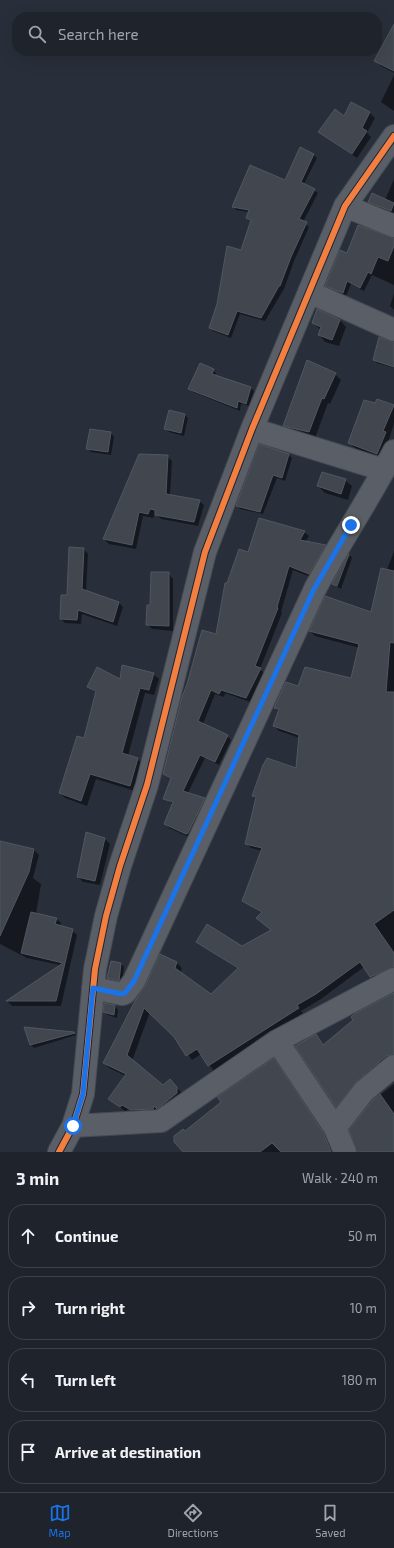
<!DOCTYPE html>
<html lang="en">
<head>
<meta charset="utf-8">
<style>
  body { margin:0; font-family:"Exo 2",sans-serif; background:#2c2f38; color:#f1f3f6 }
  .stop { position:absolute; width:12px; height:12px; margin:-9px; border:3px solid #1a73e8; border-radius:50%; background:#fff }
  .stop.end { background:#1a73e8; border-color:#fff; box-shadow:0 1px 4px #0008 }
  .list { margin:0; padding:0; list-style:none }
  h2 { display:flex; justify-content:space-between; align-items:center; height:52px; margin:0; padding:0 16px; font-size:17px }
  h2 small { font-size:13px; font-weight:400; color:#a1a4a9 }
  .list li { display:grid; grid-template-columns:26px 1fr auto; gap:12px; align-items:center; box-sizing:border-box; height:64px; margin:0 8px 8px; padding:0 8px; border:1px solid #3c4048; border-radius:16px }
  .list b { display:block; font-size:15px; white-space:nowrap }
  .list em { font-size:13px; font-style:normal; color:#a1a4a9 }
  .icon { flex:none; width:22px; height:22px; fill:none; stroke:currentColor; stroke-width:2; stroke-linecap:round; stroke-linejoin:round }
  .map { position:relative; flex:none; width:394px; height:1152px; overflow:hidden }
  .search { position:absolute; background:#1f232c; box-shadow:0 4px 16px #0002; left:12px; right:12px; top:12px; height:44px; display:flex; align-items:center; gap:10px; box-sizing:border-box; padding:0 14px; border-radius:16px; color:#a1a4a9; font-size:15px }
  .sheet { height:340px; background:#1f232c }
  nav { display:flex; justify-content:space-around; align-items:center; box-sizing:border-box; height:56px; border-top:1px solid #3c4048; background:#1f232c; font-size:11px; color:#a1a4a9 }
  nav a { display:grid; justify-items:center; gap:2px }
  nav .on { color:#1a73e8 }
  .map>svg:first-child { display:block }
  .shadow { fill:#0007 }
  .building { fill:#41464f; stroke:#515761 }
  .lines { fill:none; stroke-linecap:round; stroke-linejoin:round }
  .minor-casing { stroke:#464a52; stroke-width:24 }
  .minor { stroke:#5a5e66; stroke-width:22 }
  .cycleway-casing { stroke:#1c2535; stroke-width:8 }
  .cycleway { stroke:#f27e40; stroke-width:6 }
  .route { stroke:#1a73e8; stroke-width:5 }
</style>
</head>
<body>
<div class="map">
<svg width="394" height="1152" viewBox="0 0 394 1152">
  <rect width="100%" height="100%" fill="#292f3a"/>
  <path class="shadow" d="M394 47V73L381 66 375 60Z
    M394 75V111L381 102Z
    M352 103 370 113 375 118 367 133 371 137 357 158 319 132 344 118Z
    M314 155 317 158 304 184 318 193 303 222 309 227 294 261 284 289 265 321 240 314 231 338 213 331 210 328 242 251 251 221 247 218 249 212 236 210 233 206 286 182Z
    M394 179V214L373 205 369 202 385 200Z
    M394 239V285L372 275 364 291 351 284 346 296 327 285 347 254Z
    M394 293V310L390 306Z
    M340 320 346 327 339 346 325 342 319 335 321 330 313 323Z
    M394 343V368L377 363 374 360Z
    M213 370 216 373 215 376 251 388 254 391 249 406 241 404 240 411 193 392 189 389Z
    M335 374 341 380 330 404 328 403 315 438 290 431 284 425Z
    M376 405 394 407V423L383 459 355 448 349 443Z
    M185 415 188 418 184 436 169 432 166 429Z
    M111 433 114 437 111 455 91 452 87 448Z
    M260 446 289 455 292 458 285 481 277 478 263 514 240 509 237 505Z
    M167 456 172 461 170 495 199 501 204 505 198 526 161 519 155 513 153 518 143 516 136 549 109 544 104 539Z
    M345 480 352 486 348 500 325 493 318 486Z
    M260 519 304 532 309 536 305 542 325 546 329 550 313 578 293 570 281 612 282 613 260 669 264 673 250 702 225 693 224 697 215 694 203 724 227 736 231 740 219 765 205 758 188 793 204 799 208 803 191 838 169 828 165 824 173 804 164 798 171 779 164 774 217 635 227 585 249 553Z
    M84 549 88 554 86 592 119 603 123 607 117 626 82 614 81 624 65 623 61 619Z
    M394 551V974L376 982 364 967 321 999 301 1011 303 1013 214 1071 201 1054 192 1060 175 1037 150 1012 132 1061 164 1086H175L182 1093 163 1113 137 1115 128 1109 126 1112 109 1098 126 1076 109 1068 104 1063 146 987 161 955 177 963 182 968 180 973 211 995 238 969 197 941 242 947 272 931 258 918 262 913 243 900 262 851 251 848 246 843 257 800 253 796 297 770 300 738 279 731 274 726 279 711 275 707 299 688 352 680 360 648 315 636 310 631 371 613Z
    M350 555 352 558 341 589 333 584Z
    M168 573 173 579V631L152 629 147 624 151 606Z
    M153 674 159 679 154 695 145 693 128 756 138 759 143 765 135 791 96 779 87 806 65 798 60 793 85 739 97 693 88 686Z
    M105 839 110 844 100 885 83 882 78 877Z
    M0 842 34 850 39 855 33 878 41 884 36 914 57 919 61 923 60 926 72 930 77 935 61 1006H12L7 1001 60 965 27 958 0 944Z
    M121 964 124 967 122 983 111 981 108 978Z
    M394 994V1060L341 1111 337 1106 316 1036 324 1046Z
    M115 1006 118 1010 117 1018 108 1015 104 1012Z
    M26 1028 74 1033 76 1035 34 1048 31 1045Z
    M274 1060 329 1140 334 1152H184L185 1132Z
    M394 1084V1152H358L374 1100Z"/>
  <path class="building" d="M394 24V71L374 61Z
    M351 102 370 112 362 128 367 131 352 154 318 132 335 109 344 116Z
    M300 147 314 154 301 182 315 189 299 219 307 222 291 257 280 286H279L261 318 237 311 228 335 209 328 217 304 227 246 241 250 251 220 246 218 249 210 232 207 250 165 285 180Z
    M372 193 394 203 391 211 368 202Z
    M358 225 394 238V246L388 261 378 257 371 274 368 272 360 288 347 281 343 293 325 286 340 250 347 253Z
    M317 309 340 320 332 340 318 335 321 327 312 323Z
    M379 337 394 342V367L373 360Z
    M307 360 336 373 324 399 322 398 309 432 283 426Z
    M200 363 214 369 212 374 251 387 246 404 238 401 237 408 188 389Z
    M377 399 394 405 383 431 386 432 377 454 348 443 364 400 375 403Z
    M169 410 185 414 181 433 164 429Z
    M90 429 111 432 108 452 86 449Z
    M259 444 289 454 282 478 273 475 260 512 236 506Z
    M139 454 168 455 166 494 200 500 194 522 155 515V510L150 509 148 514 139 512 132 545 103 539Z
    M322 472 346 479 341 494 317 486Z
    M259 518 305 531 300 540 326 545 309 574 289 566 277 607 278 608 255 666 261 668 246 698 221 690 219 694 211 690 198 721 228 735 215 762 200 755 183 791 205 798 188 833 186 834 164 824 173 802 163 799 171 778 163 774 182 697 187 684 202 630 216 634 225 583H227L239 549 248 552Z
    M69 547 84 548 82 589 119 602 113 622 78 610 77 620 60 619 61 595H67Z
    M349 554 337 586 332 584 335 578Z
    M381 568 394 571V643L390 642 386 692H394V910L374 924 394 953V967L370 977 360 962 316 994 297 1005 299 1008 208 1066 197 1049 186 1056 174 1037 144 1008 127 1055 163 1085 170 1079 177 1087V1093L157 1109 154 1106 153 1109 131 1110 122 1105 120 1107 108 1099 126 1074 103 1063 135 1001 145 986 160 954 177 962 175 968 211 994 238 968 196 942 207 924 242 946 271 930 256 918 262 912 242 901 262 848 245 844 256 797 252 796 263 765 267 758 296 768 299 735 273 726 279 709 274 708 286 682 298 686 305 667 351 678 359 644 309 631 325 596 371 612Z
    M151 572H169V626L146 625 147 605H150Z
    M122 665 154 673 149 690 140 688 122 753 138 758 130 786 90 774 81 801 59 793 77 736 84 738 96 691 87 687 97 667 120 679Z
    M86 832 105 838 95 881 77 877Z
    M0 841 34 849 29 872 0 936Z
    M31 912 57 918 55 924 73 929 56 1001H6L63 963 21 953Z
    M111 961 121 963 119 981 107 978Z
    M394 993V1054L386 1056 356 1082 336 1107 295 1046 316 1034 323 1045 353 1020 351 1017 356 1013Z
    M104 1003 115 1005 114 1015 103 1012Z
    M24 1027 74 1032 75 1033 30 1045Z
    M274 1058 324 1134 331 1152H281L272 1143 260 1152H183L174 1142V1136L183 1129 185 1131 221 1102 217 1097Z
    M380 1094 394 1114V1152H357L349 1130 373 1100Z"/>
  <g class="lines">
    <g class="minor-casing">
      <path id="minor" d="M345 206 394 226
        M309 292 394 330
        M252 429 384 470
        M93 988 122 994 125 993 134 981 315 589C340 542 370 498 394 451
        M277 1041 335 1128 345 1152
        M73 1126 161 1121 277 1041 394 979
        M335 1128 364 1091 394 1066
        M59 1152 73 1126 83 1094 95 969 106 916 120 866 147 785 205 552 252 429 345 206 394 136"/>
    </g>
    <use href="#minor" class="minor"/>
    <g class="cycleway-casing">
      <path id="cycleway" d="M59 1152 73 1126 83 1094 95 969 106 916 120 866 147 785 205 552 252 429 345 206 394 136"/>
    </g>
    <use href="#cycleway" class="cycleway"/>
  </g>
  <g class="lines">
    <path class="route" d="M73 1126 83 1094 93 988 122 994 125 993 134 981 314 589 351 525"/>
  </g>
</svg>
<div class="stop" style="left:73px;top:1126px"></div>
<div class="stop end" style="left:351px;top:525px"></div>
<div class="search"><svg class="icon" aria-label="search" viewBox="0 0 24 24"><circle cx="10" cy="10" r="6"/><path d="M15 15l6 6"/></svg>Search here</div>
</div>
<section class="sheet">
<h2>3 min<small>Walk · 240 m</small></h2>
<ul class="list">
<li><svg class="icon" aria-label="ahead" viewBox="0 0 24 24"><path d="M12 20V5M6 11l6-6 6 6"/></svg><div><b>Continue</b></div><em>50 m</em></li>
<li><svg class="icon" aria-label="right" viewBox="0 0 24 24"><path d="M7 20v-9h11M14 6l5 5-5 5"/></svg><div><b>Turn right</b></div><em>10 m</em></li>
<li><svg class="icon" aria-label="left" viewBox="0 0 24 24"><path d="M17 20v-9H6M10 6l-5 5 5 5"/></svg><div><b>Turn left</b></div><em>180 m</em></li>
<li><svg class="icon" aria-label="arrive" viewBox="0 0 24 24"><path d="M6 21V4h12l-3 4 3 4H6"/></svg><div><b>Arrive at destination</b></div></li>
</ul>
</section>
<nav>
<a class="on"><svg class="icon" aria-label="map" viewBox="0 0 24 24"><path d="M3 6l6-2 6 2 6-2v14l-6 2-6-2-6 2zM9 4v14M15 6v14"/></svg>Map</a>
<a><svg class="icon" aria-label="directions" viewBox="0 0 24 24"><path d="M12 3l9 9-9 9-9-9zM9 14v-3h6M13 9l2 2-2 2"/></svg>Directions</a>
<a><svg class="icon" aria-label="saved" viewBox="0 0 24 24"><path d="M7 4h10v16l-5-4-5 4z"/></svg>Saved</a>
</nav>
</body>
</html>
